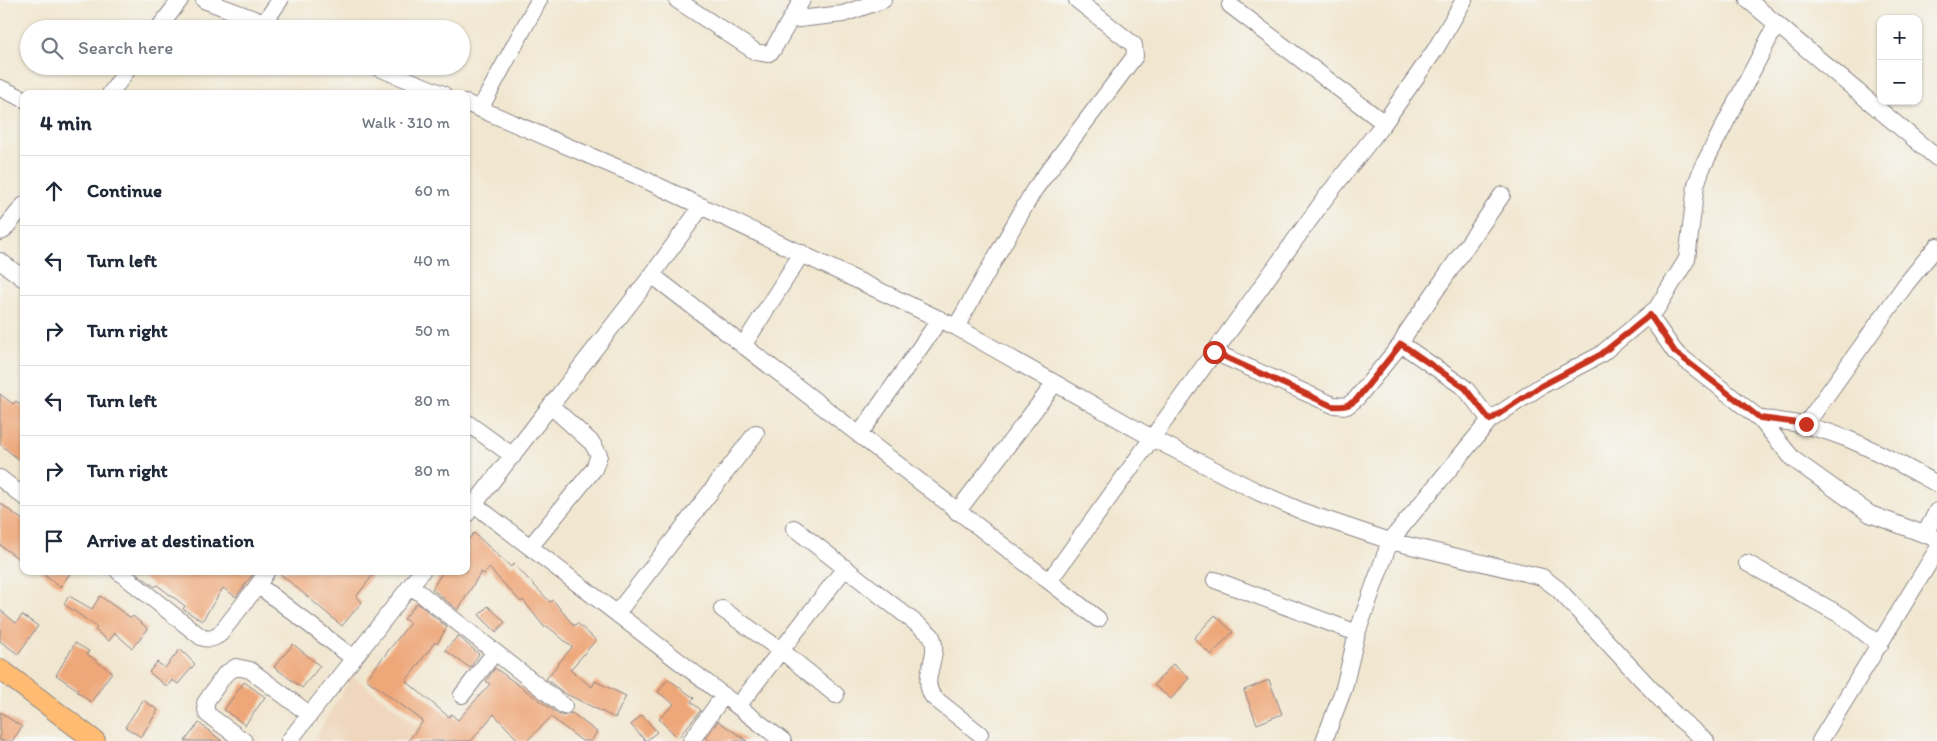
<!DOCTYPE html>
<html lang="en">
<head>
<meta charset="utf-8">
<style>
  body { margin:0; font-family:Itim,sans-serif; background:#f2f2f3; color:#1f2937 }
  .controls { position:absolute; right:15px; top:15px; display:grid; overflow:hidden; border-radius:10px; box-shadow:0 1px 4px #0004 }
  .controls button { width:45px; height:45px; display:grid; place-items:center; padding:0; border:0; border-bottom:1px solid #e0e1e3; background:#fff; color:#1f2937; font:25px sans-serif }
  .stop { position:absolute; width:15px; height:15px; margin:-11px; border:4px solid #c8321e; border-radius:50%; background:#fff }
  .stop.end { background:#c8321e; border-color:#fff; box-shadow:0 1px 5px #0008 }
  .list { margin:0; padding:0; list-style:none }
  h2 { display:flex; justify-content:space-between; align-items:center; height:65px; margin:0; padding:0 20px; font-size:21px }
  h2 small { font-size:16px; font-weight:400; color:#747a83 }
  .list li { display:grid; grid-template-columns:32px 1fr auto; gap:15px; align-items:center; box-sizing:border-box; height:70px; padding:0 20px; border-top:1px solid #e0e1e3 }
  .list b { display:block; font-size:19px; white-space:nowrap }
  .list em { font-size:16px; font-style:normal; color:#747a83 }
  .icon { flex:none; width:28px; height:28px; fill:none; stroke:currentColor; stroke-width:2; stroke-linecap:round; stroke-linejoin:round }
  .map { position:relative; flex:none; width:1937px; height:741px; overflow:hidden }
  .search { position:absolute; background:#fff; box-shadow:0 1px 4px #0004; left:20px; top:20px; width:450px; height:55px; display:flex; align-items:center; gap:12px; box-sizing:border-box; padding:0 18px; border-radius:28px; color:#747a83; font-size:19px }
  .panel { position:absolute; background:#fff; box-shadow:0 1px 4px #0004; left:20px; top:90px; width:450px; height:485px; border-radius:10px }
  .map>svg:first-child { display:block }
  .built { fill:#efd6bc }
  .building { fill:#eea779 }
  .lines { fill:none; stroke-linecap:round; stroke-linejoin:round }
  .minor-casing { stroke:#8a8486; stroke-width:18 }
  .major-casing { stroke:#8a8486; stroke-width:22 }
  .minor { stroke:#fff; stroke-width:16 }
  .major { stroke:#febb71; stroke-width:20 }
  .route { stroke:#c8321e; stroke-width:6 }
</style>
</head>
<body>
<div class="map">
<svg width="1937" height="741" viewBox="0 0 1937 741">
  <rect width="100%" height="100%" fill="#f6f6f2"/>
  <filter id="ink" filterUnits="userSpaceOnUse"><feTurbulence type="fractalNoise" baseFrequency=".02" numOctaves="2"/><feDisplacementMap in="SourceGraphic" scale="10" xChannelSelector="R" yChannelSelector="G"/><feConvolveMatrix kernelMatrix="1 2 1 2 8 2 1 2 1" color-interpolation-filters="sRGB"/></filter>
  <filter id="wash" filterUnits="userSpaceOnUse"><feTurbulence type="fractalNoise" baseFrequency=".0096" numOctaves="4" result="noise"/><feDisplacementMap in="SourceGraphic" scale="20" xChannelSelector="R" yChannelSelector="G"/><feGaussianBlur stdDeviation="1.12" result="paint"/><feColorMatrix in="noise" values="0 0 0 0 0 0 0 0 0 0 0 0 0 0 0 0 0 1.4 0 .05"/><feComposite in="paint" operator="in"/></filter>
  <g filter="url(#wash)">
    <rect width="100%" height="100%" fill="#f1e7d0"/>
    <path class="built" d="M352 676 439 741H313Z"/>
    <g id="blocks">
      <path class="building" d="M0 394 13 404 16 401 24 408V464L0 444Z
        M0 503 24 521V563L0 545Z
        M474 533 511 567 514 564 550 602 553 600 574 626 577 623 596 640 570 670 592 687 595 681 626 696 615 718 564 693 546 679 572 647 547 626 545 628 523 600 521 602 489 568 484 574 481 572 458 610 432 589 443 571H466V542Z
        M39 571H72L60 587Z
        M134 571H255L236 597 223 588 202 621 183 609 185 606 157 585 155 587Z
        M277 571H376L356 597 362 602 342 626Z
        M69 596 92 609 100 596 131 618 133 616 148 629 132 648 115 633 109 641 95 630 97 627 64 604Z
        M417 603 447 627 437 644 435 642 406 681 449 717 451 714 458 720 490 684 486 681 495 668 558 714 563 716 572 713 597 732 591 741H582L551 717 527 741H519L494 714 471 741H408L423 721 366 679 410 623 404 619Z
        M488 606 505 622 496 632 479 615Z
        M0 610 16 623 22 615 38 626 18 654 0 641Z
        M1215 615 1233 632 1211 655 1194 638Z
        M458 636 479 654 470 668 445 650Z
        M75 643 89 651 87 654 112 672 91 702 77 692 78 690 56 675Z
        M293 644 320 666 302 688 274 667Z
        M180 649 195 664 178 684 172 680 167 687 149 672 157 662 165 668Z
        M1173 664 1189 678 1171 699 1154 685Z
        M668 679 694 698 691 702 701 710 678 738 659 719 674 704 658 692Z
        M1269 680 1282 714 1257 724 1244 690Z
        M244 682 265 697 245 725 224 710Z
        M143 700 158 710 141 737 125 727Z
        M0 712 22 727 12 741H0Z
        M642 715 657 732 646 741 631 725Z
        M718 721 747 741H710L706 738Z
        M199 723 222 741H185Z"/>
    </g>
  </g>
  <g filter="url(#ink)">
    <use href="#blocks" fill-opacity="0" stroke="#8a8486" stroke-width="1"/>
    <g class="lines">
      <g class="minor-casing">
        <path id="minor" d="M204 0 280 29
          M677 0 756 52 767 54 772 51 802 0
          M1748 0 1937 158
          M1230 5 1384 123
          M790 20 843 14 883 0
          M264 23 280 0
          M158 29 180 0
          M374 66 443 94
          M0 88 24 99
          M110 94 130 66
          M466 103 635 175 956 327 1152 438 1260 493 1304 512 1390 541 1542 577 1558 589 1676 716 1706 741
          M480 109 539 0
          M0 232 3 231 24 205
          M0 261 24 279
          M652 275 1098 619
          M1649 315 1675 352 1760 419 1793 459 1870 514 1937 539
          M956 327 1034 190 1135 56 1134 45 1077 0
          M1401 344 1465 388 1490 420
          M743 346 802 253
          M1214 352 1333 405 1347 406 1356 399 1401 344 1407 332 1502 195
          M1760 419C1829 423 1877 451 1937 484
          M466 422 513 456
          M1806 424 1906 284 1937 246
          M859 435 940 319
          M0 478 24 497
          M475 505 783 741
          M957 512 1055 383
          M466 515 652 275 702 206
          M794 528 931 635C942 656 919 677 933 697L980 734
          M1925 534 1937 511
          M530 547 594 469 599 455 592 443 551 406
          M1747 563 1844 617 1880 645
          M118 571 201 637C209 640 213 639 220 634L258 585 267 571
          M1215 580 1357 633
          M1049 581 1326 197 1384 123 1435 50 1464 0
          M258 585 353 658
          M411 586 564 706
          M722 609 782 651 836 695
          M617 613 756 433
          M462 695 495 652
          M738 706 845 568
          M244 741 207 714 205 703 225 674 236 667 250 670 309 714
          M289 741 422 571
          M691 741 724 695
          M1324 741 1344 688 1357 633 1390 541 1490 420 1541 386 1600 355 1657 308 1687 259 1696 185 1702 168 1776 25
          M1820 741 1937 550"/>
      </g>
      <g class="major-casing">
        <path id="major" d="M0 669 95 741"/>
      </g>
      <use href="#minor" class="minor"/>
      <use href="#major" class="major"/>
    </g>
  </g>
  <g class="lines" filter="url(#ink)">
    <path class="route" d="M1214 352 1332 406C1343 407 1348 406 1356 400L1401 344 1465 388 1490 420 1541 386 1600 355 1650 315 1675 352 1760 418 1806 424"/>
  </g>
</svg>
<div class="controls">
<button>+</button>
<button>−</button>
</div>
<div class="stop" style="left:1214px;top:352px"></div>
<div class="stop end" style="left:1806px;top:424px"></div>
<div class="search"><svg class="icon" aria-label="search" viewBox="0 0 24 24"><circle cx="10" cy="10" r="6"/><path d="M15 15l6 6"/></svg>Search here</div>
<section class="panel">
<h2>4 min<small>Walk · 310 m</small></h2>
<ul class="list">
<li><svg class="icon" aria-label="ahead" viewBox="0 0 24 24"><path d="M12 20V5M6 11l6-6 6 6"/></svg><div><b>Continue</b></div><em>60 m</em></li>
<li><svg class="icon" aria-label="left" viewBox="0 0 24 24"><path d="M17 20v-9H6M10 6l-5 5 5 5"/></svg><div><b>Turn left</b></div><em>40 m</em></li>
<li><svg class="icon" aria-label="right" viewBox="0 0 24 24"><path d="M7 20v-9h11M14 6l5 5-5 5"/></svg><div><b>Turn right</b></div><em>50 m</em></li>
<li><svg class="icon" aria-label="left" viewBox="0 0 24 24"><path d="M17 20v-9H6M10 6l-5 5 5 5"/></svg><div><b>Turn left</b></div><em>80 m</em></li>
<li><svg class="icon" aria-label="right" viewBox="0 0 24 24"><path d="M7 20v-9h11M14 6l5 5-5 5"/></svg><div><b>Turn right</b></div><em>80 m</em></li>
<li><svg class="icon" aria-label="arrive" viewBox="0 0 24 24"><path d="M6 21V4h12l-3 4 3 4H6"/></svg><div><b>Arrive at destination</b></div></li>
</ul>
</section>
</div>
</body>
</html>
